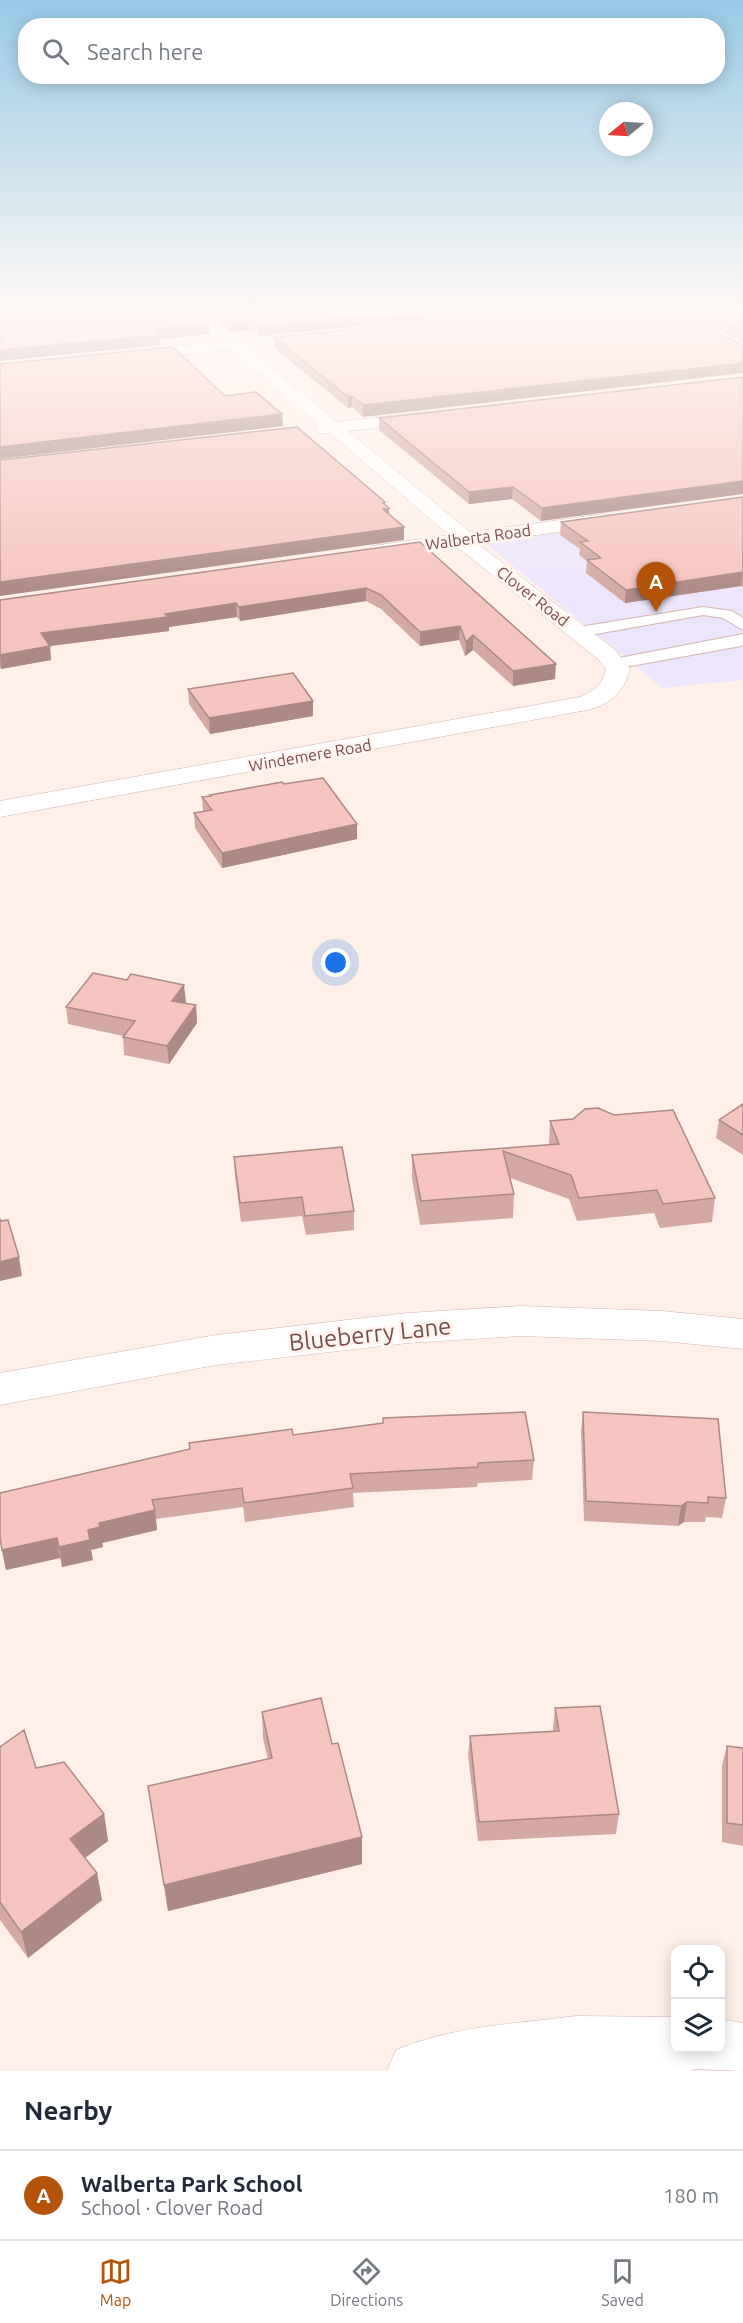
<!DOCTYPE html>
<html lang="en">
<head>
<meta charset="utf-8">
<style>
  body { margin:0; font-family:Ubuntu,sans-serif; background:#f6f6f7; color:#1f2937 }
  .controls { position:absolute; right:18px; bottom:18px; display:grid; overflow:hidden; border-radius:12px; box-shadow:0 3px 15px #0003 }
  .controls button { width:54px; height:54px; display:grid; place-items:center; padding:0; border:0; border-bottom:2px solid #e0e1e3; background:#fff; color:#1f2937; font:30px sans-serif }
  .compass { position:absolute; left:599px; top:102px; width:54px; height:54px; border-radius:50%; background:#fff; box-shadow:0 3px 15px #0003; rotate:252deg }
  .you { position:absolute; left:336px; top:963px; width:21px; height:21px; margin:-15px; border:4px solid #fff; border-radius:50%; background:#1a73e8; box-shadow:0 0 0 9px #1a73e833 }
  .badge { display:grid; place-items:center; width:39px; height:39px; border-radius:50%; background:#b45309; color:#fff; font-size:20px; font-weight:700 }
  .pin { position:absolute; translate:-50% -50px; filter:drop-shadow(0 2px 3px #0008) }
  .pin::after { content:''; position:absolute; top:32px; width:21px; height:18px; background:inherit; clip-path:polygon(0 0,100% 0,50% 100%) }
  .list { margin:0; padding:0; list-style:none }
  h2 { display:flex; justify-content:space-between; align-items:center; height:78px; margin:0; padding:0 24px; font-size:26px }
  h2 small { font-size:20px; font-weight:400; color:#747a83 }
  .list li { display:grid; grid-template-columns:39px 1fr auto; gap:18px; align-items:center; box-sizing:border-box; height:90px; padding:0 24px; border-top:2px solid #e0e1e3 }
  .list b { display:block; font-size:22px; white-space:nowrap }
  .list p { margin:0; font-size:20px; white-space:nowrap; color:#747a83 }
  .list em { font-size:20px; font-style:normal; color:#747a83 }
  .icon { flex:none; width:33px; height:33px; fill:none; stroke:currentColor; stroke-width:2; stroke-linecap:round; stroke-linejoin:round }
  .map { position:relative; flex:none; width:743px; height:2071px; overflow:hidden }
  .search { position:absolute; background:#fff; box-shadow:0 3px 15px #0003; left:18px; right:18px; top:18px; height:66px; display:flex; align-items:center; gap:15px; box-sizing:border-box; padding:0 21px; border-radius:24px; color:#747a83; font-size:22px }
  .sheet { height:168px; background:#fff }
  nav { display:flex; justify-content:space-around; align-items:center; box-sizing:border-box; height:84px; border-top:2px solid #e0e1e3; background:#fff; font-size:16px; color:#747a83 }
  nav a { display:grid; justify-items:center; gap:3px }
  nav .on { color:#b45309 }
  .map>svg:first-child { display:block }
  .education { fill:#ede5fb }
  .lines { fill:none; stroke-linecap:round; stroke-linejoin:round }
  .service-casing { stroke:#d5b5b0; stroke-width:2 }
  .minor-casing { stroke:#d5b5b0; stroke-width:1 }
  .tertiary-casing { stroke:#d5b5b0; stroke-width:1 }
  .service { fill:#fff; fill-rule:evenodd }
  .minor { fill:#fff; fill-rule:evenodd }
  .tertiary { fill:#fff; fill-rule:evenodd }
  .wall { fill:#d4a9a3 }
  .shaded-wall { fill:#ac8985 }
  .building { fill:#f6c4be; stroke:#ac8985; stroke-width:1.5 }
  .labels { text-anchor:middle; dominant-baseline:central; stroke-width:6; stroke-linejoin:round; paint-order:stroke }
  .far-street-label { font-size:16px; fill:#7c4c49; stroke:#fff6f1 }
  .near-street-label { font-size:24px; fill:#7c4c49; stroke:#fff6f1 }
</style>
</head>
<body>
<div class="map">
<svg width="743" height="2071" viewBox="0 0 743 2071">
  <rect width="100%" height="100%" fill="#fef0e9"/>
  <path class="education" d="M743 507V680L662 688 485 543Z"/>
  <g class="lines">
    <g class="service-casing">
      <path id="service" d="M703 607 732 611 743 618V630L723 618 703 615 579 637 571 632 579 627Z
        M743 634V645L741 646 614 669 606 664 614 659Z"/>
    </g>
    <g class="minor-casing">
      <path id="minor" d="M182 307H197L337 422 424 412 430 413 432 417 430 421 424 422 348 431 470 532 604 514 611 516 614 520 611 524 604 526 477 543 615 650 630 669C624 692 610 705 587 710L0 817V801L580 697C595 690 602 686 606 669L599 660 456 546 379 556 372 554 369 550 372 546 449 535 330 433H318L315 429 319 425Z
        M520 1306 662 1311 743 1319V1349L662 1341 520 1336 408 1343 216 1365 0 1405V1373L216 1335 408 1313Z
        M576 2016 676 2017V2048H720V2019L743 2023V2071L694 2069 690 2071H387L396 2050C453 2026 515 2024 576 2016Z"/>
    </g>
    <g class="tertiary-casing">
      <path id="tertiary" d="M318 333 323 334 325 337 323 340 133 360 125 355 133 350Z"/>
    </g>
    <use href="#service" class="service"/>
    <use href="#minor" class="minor"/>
    <use href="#tertiary" class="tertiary"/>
  </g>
  <path class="wall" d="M200 307H560L259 336 251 330 230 332Z
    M586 307 363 417 352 407 348 408 274 348V337Z
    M668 307H743V342Z
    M743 377 541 521 512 499 469 504 379 430V418Z
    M743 497V587L741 586 625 603 586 573 587 561 579 555 580 549 560 535 561 522Z
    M420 542 555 679 513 686 473 650 465 656 459 640 420 646 381 609 366 601 240 621 237 617 169 627V631L50 646 51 660 1 669 0 667V600Z
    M188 689 313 701V716L210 734 189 704Z
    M284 784 357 839 222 868 195 828 194 813 203 811 202 797 210 796V795Z
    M186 1002 185 1003 196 1005 197 1023 169 1064 124 1055 123 1037V1036L68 1024 66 1007Z
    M743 1104V1155L716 1138 719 1120Z
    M550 1121 715 1198 712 1222 660 1228 654 1213 577 1221 569 1199 510 1178 514 1194 513 1218 420 1225 412 1178V1155L549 1145Z
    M234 1157 354 1211V1230L306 1235 302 1216 241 1222 235 1176Z
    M583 1412 726 1498 722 1518 706 1517 705 1522H684L678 1526 584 1521 581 1431Z
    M293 1435 534 1460 532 1480 478 1483 477 1487 353 1493 354 1507 245 1522 243 1507 156 1519 157 1530 102 1543 103 1547 91 1550 93 1560 62 1567 60 1558 6 1570 2 1550Z
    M555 1708 619 1814 616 1834 478 1841 468 1755 470 1736 553 1732V1728Z
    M262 1712 332 1744 362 1837V1864L168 1911 148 1786 268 1759 263 1739Z
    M727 1746 743 1748V1846L722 1842V1765Z
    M0 1747 36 1768 104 1814 108 1841 85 1858 97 1873 102 1900 28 1958 0 1920Z"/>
  <path class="shaded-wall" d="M459 307H560L259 336V326Z
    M250 320 251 330 230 332V321Z
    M209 324V334L160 339V345L0 361V350L153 329Z
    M743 363V373L363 417V405Z
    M352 396V407L348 408V397Z
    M282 414 283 426 0 459V447Z
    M743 481V494L541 521 542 508Z
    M513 487 512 499 469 504V492Z
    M385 502V508H389V520L383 521V503Z
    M404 527V540L0 596V582Z
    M743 572 741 586 625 603 626 590Z
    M366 588V601L240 621 239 607Z
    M236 603 237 617 169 627V631L50 646 51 660 1 669 0 655 41 633Z
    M460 626 459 640 420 646V632Z
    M473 635V650L465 656 466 642Z
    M556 664 555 679 513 686V671Z
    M313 701V716L210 734 209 718Z
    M357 824V839L222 868V853Z
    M184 985 186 1002 174 1019 172 1001Z
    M196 1005 197 1023 169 1064 167 1046Z
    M19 1257 22 1276 0 1281V1262Z
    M687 1502 684 1522 678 1526 681 1506Z
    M155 1510 157 1530 102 1543 103 1547 91 1550 93 1560 62 1567 59 1547 99 1523Z
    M57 1538 60 1558 6 1570 2 1550Z
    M104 1814 108 1841 75 1865 70 1839Z
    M362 1837V1864L168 1911 164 1885Z
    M97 1873 102 1900 28 1958 21 1932Z"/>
  <path class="building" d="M0 307H189L209 324 153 329 159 335 0 350Z
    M211 307H459L259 326 250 320 230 321Z
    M586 307H662L743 345V363L363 405 352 396 348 397 274 337Z
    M690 307H743V331Z
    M173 347 225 396 256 392 282 414 0 447V364Z
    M743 377V481L542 508 513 487 469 492 379 418Z
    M297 427 385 502 383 503 389 508 383 509 404 527 0 582V460Z
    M743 497V572L626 590 587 560 601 558 580 542 588 541 561 522Z
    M420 542 556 664 513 671 473 635 466 642 460 626 420 632 381 595 366 588 239 607 236 603 165 614 168 617 41 633 50 646 0 655V600Z
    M293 673 313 701 209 718 188 689Z
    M323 778 357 824 222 853 194 813 212 810 202 797 211 796 210 795 282 782 284 784Z
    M93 973 127 980 131 974 184 985 172 1001 196 1005 167 1046 123 1037 135 1021 66 1007Z
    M743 1104V1135L719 1120Z
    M598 1108 614 1115 673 1110 715 1198 663 1204 657 1190 579 1198 571 1175 503 1151 514 1194 421 1201 412 1155 559 1144 550 1121 573 1119 585 1109Z
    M342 1147 354 1211 305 1216 302 1197 240 1203 234 1157Z
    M0 1219 1 1221 8 1220 19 1257 0 1262Z
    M525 1412 534 1460 478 1463V1467L350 1474 353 1488 244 1503 242 1488 152 1500 155 1510 99 1523 100 1527 88 1530 90 1540 59 1547 57 1538 2 1550 0 1537V1493L190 1449 189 1443 292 1429 293 1435 383 1423V1418Z
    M583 1412 718 1419 726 1498 708 1497V1503L687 1502 681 1506 586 1501Z
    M321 1698 332 1744 338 1743 362 1837 164 1885 148 1786 272 1758 262 1712Z
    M600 1706 619 1814 479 1822 470 1736 559 1731 555 1708Z
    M24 1730 36 1768 64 1762 104 1814 70 1839 97 1873 21 1932 0 1902V1747Z
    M727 1746 743 1748V1825L727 1823Z"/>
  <linearGradient id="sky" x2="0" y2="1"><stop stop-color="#96cae6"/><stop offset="0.52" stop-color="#fff8f5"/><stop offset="1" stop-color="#fff8f5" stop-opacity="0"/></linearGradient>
  <rect width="743" height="596" fill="url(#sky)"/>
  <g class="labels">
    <g class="far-street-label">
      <text transform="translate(478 537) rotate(-8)">Walberta Road</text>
      <text transform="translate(533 596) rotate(38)">Clover Road</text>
      <text transform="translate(310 755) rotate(-10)">Windemere Road</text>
    </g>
    <g class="near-street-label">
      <text transform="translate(370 1334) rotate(-6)">Blueberry Lane</text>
    </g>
  </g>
</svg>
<div class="controls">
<button><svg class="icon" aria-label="locate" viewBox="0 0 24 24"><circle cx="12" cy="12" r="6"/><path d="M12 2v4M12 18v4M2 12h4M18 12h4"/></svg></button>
<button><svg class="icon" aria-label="layers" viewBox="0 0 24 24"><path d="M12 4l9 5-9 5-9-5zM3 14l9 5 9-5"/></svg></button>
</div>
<svg class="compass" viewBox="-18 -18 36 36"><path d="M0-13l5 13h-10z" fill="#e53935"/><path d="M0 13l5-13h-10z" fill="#747a83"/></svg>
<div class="you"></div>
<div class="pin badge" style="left:656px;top:612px">A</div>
<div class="search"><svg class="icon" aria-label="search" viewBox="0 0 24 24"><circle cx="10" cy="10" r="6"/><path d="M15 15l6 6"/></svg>Search here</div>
</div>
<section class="sheet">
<h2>Nearby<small></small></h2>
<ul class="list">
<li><span class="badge">A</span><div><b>Walberta Park School</b><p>School · Clover Road</p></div><em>180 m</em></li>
</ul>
</section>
<nav>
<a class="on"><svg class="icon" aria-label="map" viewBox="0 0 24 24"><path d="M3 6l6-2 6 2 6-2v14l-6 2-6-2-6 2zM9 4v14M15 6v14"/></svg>Map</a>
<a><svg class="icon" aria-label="directions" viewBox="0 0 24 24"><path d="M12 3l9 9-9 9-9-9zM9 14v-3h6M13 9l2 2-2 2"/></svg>Directions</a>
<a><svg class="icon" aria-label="saved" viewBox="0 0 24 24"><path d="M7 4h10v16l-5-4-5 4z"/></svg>Saved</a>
</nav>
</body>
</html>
